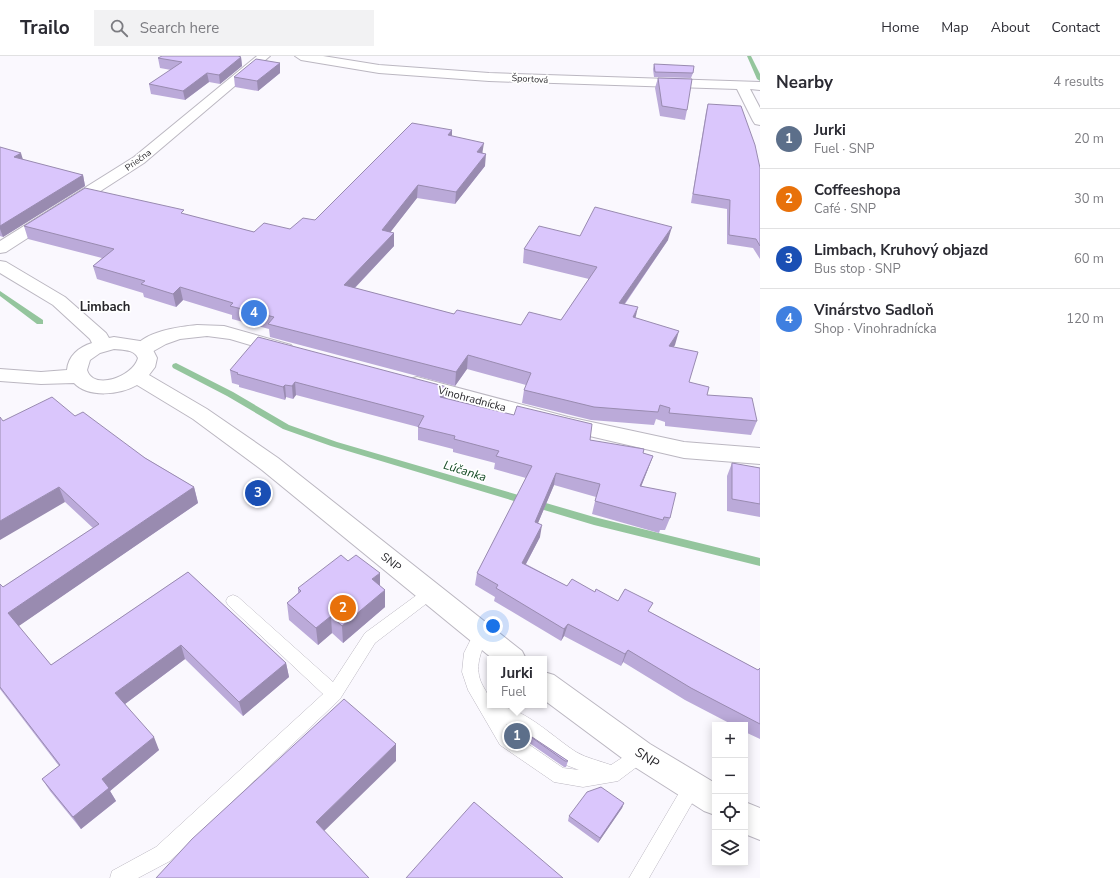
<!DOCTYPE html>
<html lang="en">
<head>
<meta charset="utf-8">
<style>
  body { margin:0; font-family:"Nunito Sans",sans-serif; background:#f2f2f3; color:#2b2b33 }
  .controls { position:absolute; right:12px; bottom:12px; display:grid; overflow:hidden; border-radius:0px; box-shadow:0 2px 10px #0003 }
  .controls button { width:36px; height:36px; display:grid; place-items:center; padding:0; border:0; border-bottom:1px solid #e1e1e2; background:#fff; color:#2b2b33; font:20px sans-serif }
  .you { position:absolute; left:493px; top:570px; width:14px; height:14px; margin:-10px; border:3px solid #fff; border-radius:50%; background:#1a73e8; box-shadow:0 0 0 6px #1a73e833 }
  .badge { display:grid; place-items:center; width:26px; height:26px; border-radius:50%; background:#057f37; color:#fff; font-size:13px; font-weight:700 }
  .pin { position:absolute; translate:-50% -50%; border:2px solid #fff; box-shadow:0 1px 4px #0006 }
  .popup { position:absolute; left:487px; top:600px; width:60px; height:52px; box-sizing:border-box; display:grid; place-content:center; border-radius:0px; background:#fff; filter:drop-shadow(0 1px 3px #0005); font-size:13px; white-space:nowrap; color:#7c7c81 }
  .popup b { font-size:15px; color:#2b2b33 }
  .popup::after { content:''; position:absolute; left:50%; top:100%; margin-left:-8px; border:8px solid transparent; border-top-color:#fff }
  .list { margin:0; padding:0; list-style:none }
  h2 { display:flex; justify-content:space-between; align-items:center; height:52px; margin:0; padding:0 16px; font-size:17px }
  h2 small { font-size:13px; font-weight:400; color:#7c7c81 }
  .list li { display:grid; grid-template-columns:26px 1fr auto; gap:12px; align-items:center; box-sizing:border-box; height:60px; padding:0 16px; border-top:1px solid #e1e1e2 }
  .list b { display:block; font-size:15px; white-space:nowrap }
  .list p { margin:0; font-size:13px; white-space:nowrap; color:#7c7c81 }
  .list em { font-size:13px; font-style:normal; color:#7c7c81 }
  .icon { flex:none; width:22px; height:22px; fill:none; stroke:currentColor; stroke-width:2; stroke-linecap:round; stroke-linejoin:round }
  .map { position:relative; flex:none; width:760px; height:822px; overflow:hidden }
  header { display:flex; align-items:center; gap:24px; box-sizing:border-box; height:56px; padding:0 20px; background:#fff; border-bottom:1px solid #e1e1e2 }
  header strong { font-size:19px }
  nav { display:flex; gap:22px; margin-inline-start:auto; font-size:14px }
  .search { width:280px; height:36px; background:#f2f2f3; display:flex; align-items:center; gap:10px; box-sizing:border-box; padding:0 14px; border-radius:0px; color:#7c7c81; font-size:15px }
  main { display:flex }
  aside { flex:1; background:#fff }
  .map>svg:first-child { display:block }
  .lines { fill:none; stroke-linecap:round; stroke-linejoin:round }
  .stream { fill:#94c59d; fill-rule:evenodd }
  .service-casing { stroke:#bbb7c1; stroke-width:1 }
  .minor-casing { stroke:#bbb7c1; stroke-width:2 }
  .tertiary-casing { stroke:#bbb7c1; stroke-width:2 }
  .service { fill:#fff; fill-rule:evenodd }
  .minor { fill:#fff; fill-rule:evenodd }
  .tertiary { fill:#fff; fill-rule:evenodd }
  .wall { fill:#bbaad9 }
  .shaded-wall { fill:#998bb0 }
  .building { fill:#dac6fc; stroke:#998bb0 }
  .labels { text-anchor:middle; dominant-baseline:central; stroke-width:3.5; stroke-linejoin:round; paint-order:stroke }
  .far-street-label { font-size:9px; fill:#28272b; stroke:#fff }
  .street-label { font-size:11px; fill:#28272b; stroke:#fff }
  .water-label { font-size:12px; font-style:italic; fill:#104721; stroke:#fff }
  .quarter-label { font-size:13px; font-weight:bold; fill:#28272b; stroke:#fff }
  .near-street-label { font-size:13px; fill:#28272b; stroke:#fff }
</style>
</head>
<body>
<header>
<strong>Trailo</strong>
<div class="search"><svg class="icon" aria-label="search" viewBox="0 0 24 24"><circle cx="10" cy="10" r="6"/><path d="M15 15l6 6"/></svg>Search here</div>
<nav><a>Home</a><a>Map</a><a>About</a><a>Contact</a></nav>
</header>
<main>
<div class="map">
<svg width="760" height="822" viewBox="0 0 760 822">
  <rect width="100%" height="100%" fill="#faf8fe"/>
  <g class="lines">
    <path class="stream" d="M747 0H751L760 18V25L757 23Z
      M0 235 43 264V268H37L0 240Z
      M176 307 233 336 289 369 337 386 594 461 760 502V510L594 469 331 390 283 373 227 340 173 312 172 310 173 308Z"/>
    <g class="service-casing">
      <path id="service" d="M430 531 435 533 437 537 435 541 375 587 340 643 170 805 138 822H110L112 815 156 791 323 638 228 549 226 545 228 541 233 539 238 541 333 626 365 577 425 533Z
        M481 571 486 573 489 578C482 593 474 609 481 626 485 635 490 639 490 649 522 649 550 679 576 696 586 702 600 705 611 709L640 690 646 692 649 698 646 704 618 725 583 731 554 726 500 689 468 634 462 616 464 597 476 573ZM506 668 566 709 579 714 563 712 512 677Z
        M692 722 698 725 701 731 698 737 649 822H629L686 725Z"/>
    </g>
    <g class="minor-casing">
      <path id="minor" d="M257 0H270L144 107 6 196 0 197V185L134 101Z
        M295 0H323L379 9 489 17 760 26V34L750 33 760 52V69L755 68 753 65 737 33 489 25 379 17 301 4Z
        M197 269 224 270 291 289 294 293 291 297 284 299 230 283 207 280 180 283 166 288 150 297 143 299 136 297 133 293C145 275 178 271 197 269Z
        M417 321 568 361 684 386 760 392V408L684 402 568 375 410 333 407 328 410 323Z"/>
    </g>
    <g class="tertiary-casing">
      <path id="tertiary" d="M0 205 6 206 65 241 106 277 109 282 114 281 140 285 151 290 157 302 155 311 149 319 207 353 278 402 522 595 526 603H493L262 414 193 363 137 329C120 339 88 342 74 327L41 328 0 325V313L41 316 67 314C68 300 79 291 92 287L90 283 53 249 0 217ZM114 293C123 294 134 293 138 302 133 321 93 335 87 314L90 304 100 297Z
        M544 616 554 619 650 688 715 727V759L704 755 630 708 544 644Z
        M745 746 760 752V784L745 778Z"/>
    </g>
    <use href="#service" class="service"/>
    <use href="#minor" class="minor"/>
    <use href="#tertiary" class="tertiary"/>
  </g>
  <path class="wall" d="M241 1 242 10 220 28 209 26 185 44 151 38 149 28 171 14 160 12 158 2Z
    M280 7V17L258 35 235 31 234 21Z
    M654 8 693 17 691 22 654 21 653 13Z
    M658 22 687 54 685 64 660 60 655 32Z
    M708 48 760 112V203L753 192 727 188V153L691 147 706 56Z
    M452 74V80L483 97 485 110 455 148 417 142 390 176 394 190 355 232 454 258 521 269 561 264 589 223 523 207 524 193 580 180 668 184 625 248 635 262 675 289 673 291 689 326 707 339 757 365 751 379 665 370V366L656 363 654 369 591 364 522 347 524 334 526 329 467 313 455 330 270 281 269 273 232 263V259L183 244 176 251 144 241 143 237 97 223 93 210 102 202 28 183 24 170 184 158 254 176 290 173 315 164Z
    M0 91 23 104 83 119 85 130 3 181 0 180Z
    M230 314 446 342 590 384 653 400 648 413 641 431 670 462 665 474H660L659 477 592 458 596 441 554 429 538 467 540 481 526 508 567 530 595 536 618 545 650 556 758 614 760 612V683L745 676V669H733L685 644 623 606 621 610 564 580 561 585 494 545 495 541 475 529 477 517 526 422 494 413 495 407 453 396V393L418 384V371L296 339 293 343 286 341 285 344 239 331V329L232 327Z
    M75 360 194 431 198 447 18 570 51 609 188 516 286 607 289 621 243 660 185 603 125 648 159 694 110 735 116 745 81 773 50 735 42 723 59 710 0 633V528L3 531 93 472 65 446 3 365Z
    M732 407 760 412V461L727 455V420Z
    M380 530 385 551 343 587 332 577 318 589 289 564 287 547 298 537V532Z
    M514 669 568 705 566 711H564L512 675Z
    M624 747 622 752 598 787 568 765 569 760Z"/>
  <path class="shaded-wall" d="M241 1 242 10 220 28 219 19Z
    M280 7V17L258 35 257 25Z
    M207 17 209 26 185 44 183 35Z
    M452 74V86L448 79Z
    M484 87 482 99 477 96Z
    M21 97 24 107 14 101Z
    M486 98 485 110 455 148 456 136Z
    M83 119 85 130 3 181 0 173V170Z
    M418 129 417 142 382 187V174Z
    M672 171 668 184 616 260 619 247Z
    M394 177V190L345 242 344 229Z
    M180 231 183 244 176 251 173 238Z
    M638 251 635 264 633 261Z
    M679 275 675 289 664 303 669 290Z
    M468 299 467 313 455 330 456 316Z
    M295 326 296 339 293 343 292 330Z
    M285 329 286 341 285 344 283 331Z
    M447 331 446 344 440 341Z
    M653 400 648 413 636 443 640 430Z
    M556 417 554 429 533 479 535 466Z
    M59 431 65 446 0 484V465Z
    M194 431 198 447 16 572 8 557Z
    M542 469 540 481 520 519 522 507Z
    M380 517V534L372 523Z
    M385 534V551L343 587 342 570Z
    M331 560 332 577 318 589 316 572Z
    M568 568 564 580 561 585 564 573Z
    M181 589 185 603 121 651 115 637Z
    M628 594 623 606 621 610 625 598Z
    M286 607 289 621 243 660 239 646Z
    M154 681 159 694 110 735 116 745 81 773 73 761 102 723Z
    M396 688V705L318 781 316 766Z
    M624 747 622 752 598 787 600 782Z"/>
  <path class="building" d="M162 0H238L241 1 219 19 207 17 183 35 149 28 182 6 158 2Z
    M256 3 280 7 257 25 234 21Z
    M654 8 694 10 693 17 655 16Z
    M658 22 692 23 687 54 662 50Z
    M708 48 741 50 755 89 760 112V190L756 183 729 179 730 144 693 138Z
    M412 67 452 74 448 79 484 87 477 96 486 98 456 136 418 129 382 174 394 177 344 229 454 258 457 254 521 269 529 256 561 264 597 211 524 193 539 170 580 180 595 151 672 171 619 247 638 251 633 261 679 275 669 290 698 296 689 326 709 331 707 339 752 342 757 365 669 357 670 352 660 349 658 356 594 351 524 334 531 317 468 299 456 316 268 268 274 261 230 250 233 247 180 231 173 238 141 228 145 225 93 210 114 193 24 170 85 132 184 154 181 157 254 176 264 167 290 173 303 162 315 164Z
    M0 91 21 97 14 101 83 119 0 170Z
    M258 281 447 331 440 341 514 359 517 350 592 368 590 384 644 393 643 397 653 400 640 430 676 437 670 462 664 461 663 464 595 445 600 428 556 417 535 466 542 469 522 507 567 530 572 523 595 536 596 533 618 545 625 533 653 547 648 555 758 614 760 612V668L691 632 628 594 625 598 568 568 564 573 496 532 498 529 477 517 532 410 496 400 499 395 454 383 455 380 418 371 424 360 295 326 292 330 285 329 283 331 237 318 238 317 230 314Z
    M52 341 75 360 83 356 145 402 194 431 8 557 51 609 188 516 286 607 239 646 181 589 115 637 154 681 102 723 109 732 73 761 42 723 60 709 0 631V528L3 531 99 468 59 431 0 465V361L3 365Z
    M732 407 760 412V448L732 443Z
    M341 499 348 505 356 499 380 517 372 523 385 534 342 570 331 560 316 572 287 547 301 535 298 532Z
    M344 643 396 688 316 766 369 822H156L192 783Z
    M514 669 568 705H565Z
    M601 731 624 747 600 782 569 760 587 736Z
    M474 746 563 822H406Z"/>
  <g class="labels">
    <g class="far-street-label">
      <text transform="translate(530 23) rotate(3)">Športová</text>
      <text transform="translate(138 104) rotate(-36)">Priečna</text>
    </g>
    <g class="street-label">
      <text transform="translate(472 343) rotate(15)">Vinohradnícka</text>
      <text transform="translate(391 506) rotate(39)">SNP</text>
    </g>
    <g class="water-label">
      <text transform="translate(465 415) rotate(17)">Lúčanka</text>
    </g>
    <g class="quarter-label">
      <text x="105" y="251">Limbach</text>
    </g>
    <g class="near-street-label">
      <text transform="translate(647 702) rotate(33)">SNP</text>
    </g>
  </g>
</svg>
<div class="controls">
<button>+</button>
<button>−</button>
<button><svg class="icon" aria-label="locate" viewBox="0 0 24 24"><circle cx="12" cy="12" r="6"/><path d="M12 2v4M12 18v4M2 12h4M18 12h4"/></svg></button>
<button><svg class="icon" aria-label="layers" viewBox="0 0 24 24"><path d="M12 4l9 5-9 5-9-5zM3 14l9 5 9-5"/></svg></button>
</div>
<div class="you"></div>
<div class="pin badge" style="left:517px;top:680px;background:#5c6f8a">1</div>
<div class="popup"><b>Jurki</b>Fuel</div>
<div class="pin badge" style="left:343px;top:552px;background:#e8710a">2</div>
<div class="pin badge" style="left:258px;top:437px;background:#1a4fb4">3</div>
<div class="pin badge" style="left:254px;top:257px;background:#3f7fe0">4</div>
</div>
<aside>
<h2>Nearby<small>4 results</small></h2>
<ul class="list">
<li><span class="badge" style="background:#5c6f8a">1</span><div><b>Jurki</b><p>Fuel · SNP</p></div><em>20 m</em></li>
<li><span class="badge" style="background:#e8710a">2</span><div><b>Coffeeshopa</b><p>Café · SNP</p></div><em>30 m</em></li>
<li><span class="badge" style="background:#1a4fb4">3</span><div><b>Limbach, Kruhový objazd</b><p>Bus stop · SNP</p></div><em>60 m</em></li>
<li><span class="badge" style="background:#3f7fe0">4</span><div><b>Vinárstvo Sadloň</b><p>Shop · Vinohradnícka</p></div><em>120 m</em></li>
</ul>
</aside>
</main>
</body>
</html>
